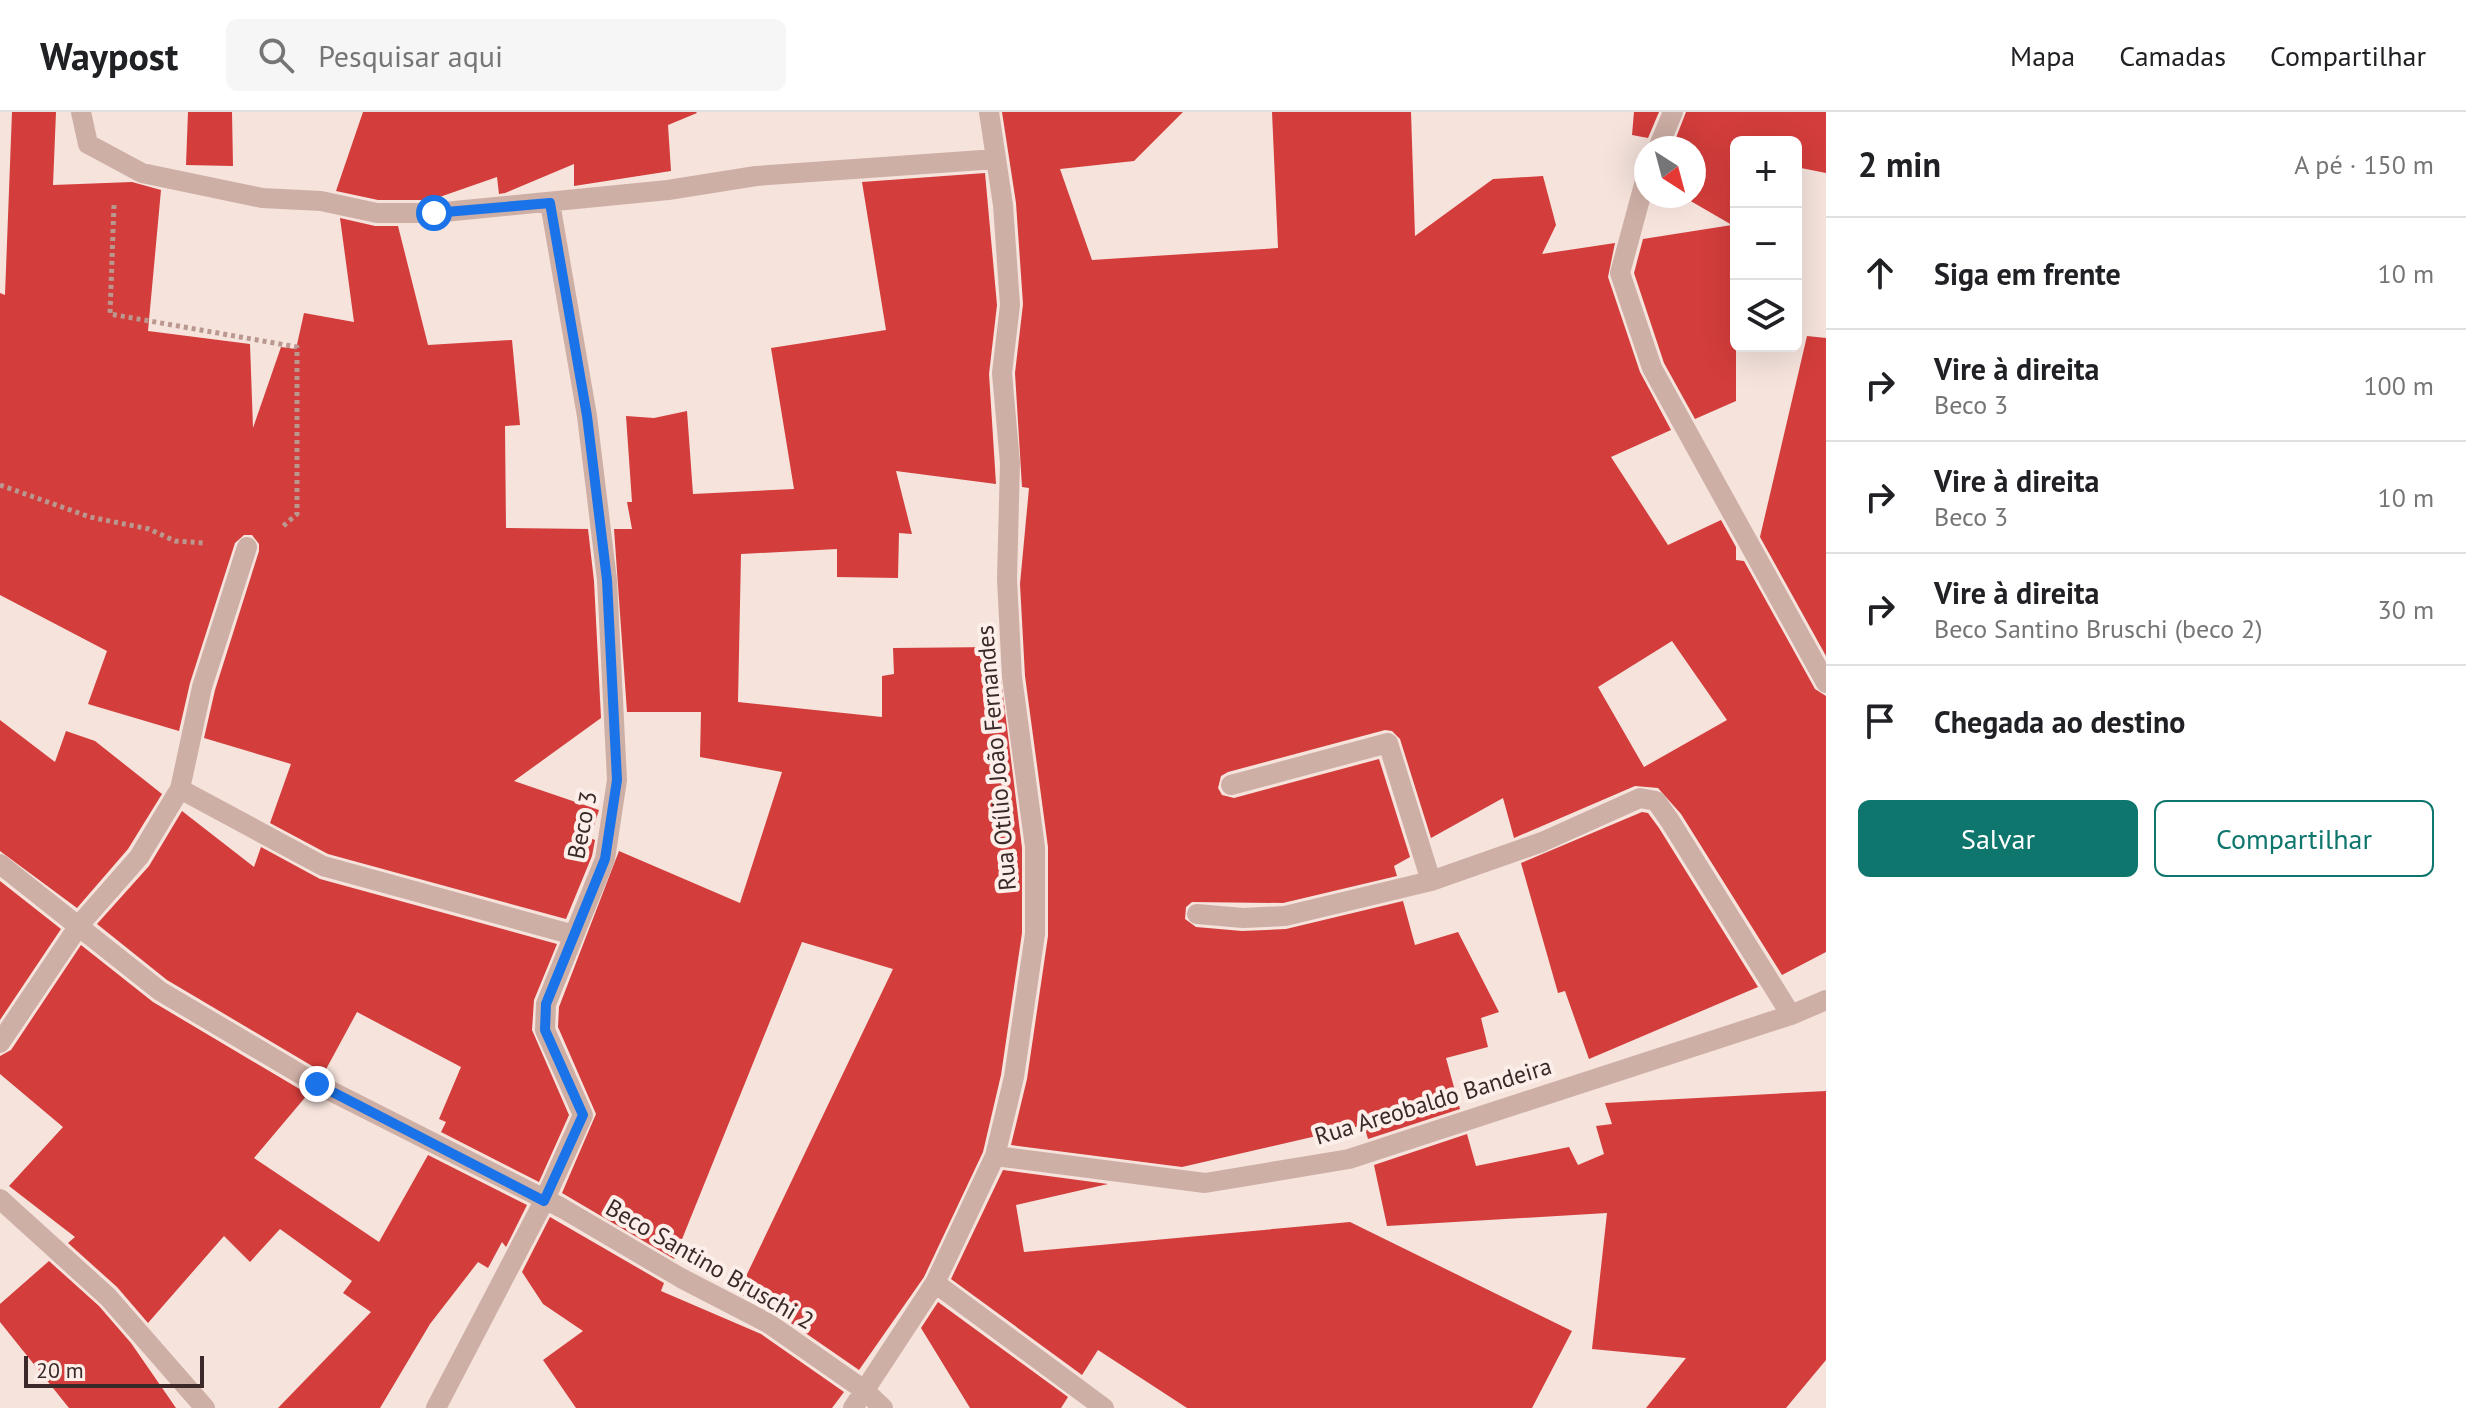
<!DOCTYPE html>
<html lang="pt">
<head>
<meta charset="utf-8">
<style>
  body { margin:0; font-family:"PT Sans",sans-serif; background:#f6f6f6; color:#202124 }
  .controls { position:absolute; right:24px; top:24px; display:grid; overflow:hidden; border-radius:12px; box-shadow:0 8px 32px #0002 }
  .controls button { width:72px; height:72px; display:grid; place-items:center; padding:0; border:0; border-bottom:2px solid #e0e0e0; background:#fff; color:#202124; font:40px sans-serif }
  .compass { position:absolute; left:1634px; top:24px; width:72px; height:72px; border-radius:50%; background:#fff; box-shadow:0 8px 32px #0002; rotate:144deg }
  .scale { position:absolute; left:24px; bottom:20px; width:180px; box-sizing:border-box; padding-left:8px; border:4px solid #3a2928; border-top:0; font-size:22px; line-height:28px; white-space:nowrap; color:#3a2928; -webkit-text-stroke:6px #fcefe9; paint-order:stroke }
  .stop { position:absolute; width:24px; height:24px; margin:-18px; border:6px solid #1a73e8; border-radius:50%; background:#fff }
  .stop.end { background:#1a73e8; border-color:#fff; box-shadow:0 2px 8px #0008 }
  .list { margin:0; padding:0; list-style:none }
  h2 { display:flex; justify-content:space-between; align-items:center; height:104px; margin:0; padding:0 32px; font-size:34px }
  h2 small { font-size:26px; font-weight:400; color:#757577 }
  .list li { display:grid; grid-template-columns:52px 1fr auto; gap:24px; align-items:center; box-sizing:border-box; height:112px; padding:0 32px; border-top:2px solid #e0e0e0 }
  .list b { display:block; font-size:30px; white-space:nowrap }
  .list p { margin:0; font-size:26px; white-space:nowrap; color:#757577 }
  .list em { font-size:26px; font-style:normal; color:#757577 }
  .actions { display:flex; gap:16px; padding:24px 32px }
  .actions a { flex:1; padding:18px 0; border:2px solid #0f766e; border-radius:12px; text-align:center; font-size:28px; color:#0f766e }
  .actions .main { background:#0f766e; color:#fff }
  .icon { flex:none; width:44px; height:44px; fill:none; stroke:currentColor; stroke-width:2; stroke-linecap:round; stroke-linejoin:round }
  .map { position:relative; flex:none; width:1826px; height:1296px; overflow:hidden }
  header { display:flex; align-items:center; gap:48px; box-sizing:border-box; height:112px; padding:0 40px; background:#fff; border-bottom:2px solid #e0e0e0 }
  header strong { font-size:38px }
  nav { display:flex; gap:44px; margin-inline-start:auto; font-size:28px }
  .search { width:560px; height:72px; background:#f6f6f6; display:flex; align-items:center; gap:20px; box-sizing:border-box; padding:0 28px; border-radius:12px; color:#757577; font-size:30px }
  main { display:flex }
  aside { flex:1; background:#fff }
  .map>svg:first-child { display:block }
  .building { fill:#d33d3b; fill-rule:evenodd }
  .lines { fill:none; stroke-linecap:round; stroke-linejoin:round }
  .path { stroke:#ba9890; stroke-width:5; stroke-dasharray:4 4; stroke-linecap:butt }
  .minor { stroke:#ceafa6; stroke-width:20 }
  .route { stroke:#1a73e8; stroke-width:10 }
  .labels { text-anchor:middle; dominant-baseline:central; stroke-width:8; stroke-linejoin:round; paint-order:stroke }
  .street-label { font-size:24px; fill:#3a2928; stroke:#fcefe9 }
</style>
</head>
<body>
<header>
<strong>Waypost</strong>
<div class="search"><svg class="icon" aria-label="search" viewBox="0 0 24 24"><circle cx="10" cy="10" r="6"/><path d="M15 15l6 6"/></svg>Pesquisar aqui</div>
<nav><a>Mapa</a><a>Camadas</a><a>Compartilhar</a></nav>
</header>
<main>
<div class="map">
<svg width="1826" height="1296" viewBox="0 0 1826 1296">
  <rect width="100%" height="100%" fill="#f5e3dc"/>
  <path class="building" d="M12 0H56L53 73 132 70 161 78 148 219 250 232 253 316 281 235 296 237 304 201 354 210 340 106 375 114H398L428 233 512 228 520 313 505 314 506 416 588 417 594 469 601 606 514 669 599 698 590 726 595 728 592 744 566 807 328 742 270 711 291 652 204 626 215 578 259 439V432L252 423H244L235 431 190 571 179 619 88 592 107 539 0 483V181L5 183Z
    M188 0H232L233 54 186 53Z
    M363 0H696L697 1 668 13 671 59 574 74V52L505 81 499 82 497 65 431 88H378L336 79Z
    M1002 0H1183L1134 49 1060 57 1092 148 1278 136 1272 0H1411L1415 124 1493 67 1543 64 1556 113 1542 142 1615 131 1608 165 1640 260 1671 318 1611 345 1668 433 1721 408 1736 435V448L1744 449 1815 577 1826 584V840L1782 863 1681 702 1658 676 1635 674 1514 726 1503 686 1431 726 1400 627 1392 619 1385 618 1228 660 1221 664 1218 676 1222 683 1234 686 1379 647 1410 745 1394 754 1397 764 1283 791 1192 790 1186 795 1185 807 1196 815 1242 819 1286 817 1403 789 1415 833 1458 820 1499 900 1481 906 1488 935 1446 946 1460 997 1368 1027 1364 1013 1182 1055 1011 1033 1027 967 1048 824V735L1025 564 1020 472 1029 376 1022 375 1015 261 1023 192 1016 91ZM1672 529 1727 608 1644 655 1598 575Z
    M1634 0H1659L1648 26 1632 23Z
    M1686 0H1826V61L1796 55V30H1736V289L1695 307 1664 251 1634 161 1643 127 1732 113 1682 84H1694V36H1677L1674 31Z
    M985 61 997 193 989 262 996 372 896 359 912 422 899 421 898 466 837 465V437L741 442 738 590 882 605V564L894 562 893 536 997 535 1022 736V821L1001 963 983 1040 924 1165 859 1258 775 1200 738 1181 893 857 802 830 674 1147 562 1081 596 1002 558 915 559 895 619 739 740 791 782 660 700 645 701 600H627L614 417H632L627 390H632L626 304 654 306 687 299 693 382 794 377 771 236 886 218 862 70Z
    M1807 224 1826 226V544L1760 425Z
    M0 608 55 650 66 619 95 629 162 682 128 737 77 796 0 739Z
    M182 699 254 755 261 735 320 767 557 832 534 888 532 918 569 1003 539 1070 441 1020 446 1010 439 1007 461 955 357 900 324 961 167 868 97 812 149 754Z
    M1642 700 1648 701 1659 716 1758 875 1589 947 1565 879 1558 881 1521 751Z
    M0 769 61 817 0 908Z
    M81 833 153 890 308 982 254 1046 379 1130 428 1043 527 1093 506 1135 502 1130 488 1156 478 1150 430 1212 380 1296H278L371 1200 343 1181 352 1169 280 1117 250 1150 224 1124 148 1211 117 1175 68 1131 75 1125 9 1074 63 1015 0 962V944L11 938Z
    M1826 979V1248L1786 1296H1646L1686 1246 1592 1237 1607 1101 1387 1114 1374 1053 1467 1022 1476 1054 1569 1035 1578 1053 1604 1042 1596 1014 1612 1012 1605 991Z
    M1003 1058 1108 1072 1016 1093 1024 1140 1350 1110 1572 1219 1532 1296H1187L1098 1238 1082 1263 951 1167Z
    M550 1105 664 1171 661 1179 761 1222 844 1280 832 1296H576L543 1248 583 1219 543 1192 522 1160Z
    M49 1149 99 1194 131 1231 176 1296H69L0 1210V1192Z
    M938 1190 1068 1285 1061 1296H970L921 1216Z"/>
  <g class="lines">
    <path class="path" d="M114 93 110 202 297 235V402L281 416
      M0 373 90 405 149 417 175 429 204 431"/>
    <path class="minor" d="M81 0 88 32 142 61 262 86 321 89 377 101H434L668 78 756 64 996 47
      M1658 36 1673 0
      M1646 65 1620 161 1652 256 1826 571
      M1231 673 1388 631 1431 769
      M180 677 202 575 247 435
      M0 752 160 879 317 972 562 1096 681 1166 768 1211 864 1278 883 1296
      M1197 802 1243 806 1285 804 1431 769 1542 730 1640 686 1656 689 1670 709 1791 903
      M0 931 80 812 139 745 180 677 323 754 574 823
      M995 1044 1205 1071 1349 1047 1791 903 1826 888
      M0 1087 108 1185 205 1296
      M935 1171 1104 1296
      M436 1296 544 1089 583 1003 545 918 546 892 605 747 617 668 607 468 587 304 550 91
      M853 1296 935 1171 995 1044 1014 965 1035 822V735L1012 565 1007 467 1010 351 1002 261 1010 193 1003 93 989 0"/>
  </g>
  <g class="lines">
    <path class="route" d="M317 972 544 1089 583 1003 545 918 546 892 605 747 617 668 607 468 587 304 550 91 434 101"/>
  </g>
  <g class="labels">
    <g class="street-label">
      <text transform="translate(996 646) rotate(-95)">Rua Otílio João Fernandes</text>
      <text transform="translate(582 713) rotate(-79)">Beco 3</text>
      <text transform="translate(1433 989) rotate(-17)">Rua Areobaldo Bandeira</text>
      <text transform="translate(710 1152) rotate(30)">Beco Santino Bruschi 2</text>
    </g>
  </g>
</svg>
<div class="controls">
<button>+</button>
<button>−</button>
<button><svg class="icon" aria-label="layers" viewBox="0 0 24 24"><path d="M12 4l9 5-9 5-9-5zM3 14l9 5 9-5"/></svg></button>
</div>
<svg class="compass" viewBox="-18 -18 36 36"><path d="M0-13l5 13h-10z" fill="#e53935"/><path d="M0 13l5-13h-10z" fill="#757577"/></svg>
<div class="scale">20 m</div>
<div class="stop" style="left:434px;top:101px"></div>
<div class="stop end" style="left:317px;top:972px"></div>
</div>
<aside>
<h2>2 min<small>A pé · 150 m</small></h2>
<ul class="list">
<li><svg class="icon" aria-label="ahead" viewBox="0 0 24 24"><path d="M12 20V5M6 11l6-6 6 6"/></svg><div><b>Siga em frente</b></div><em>10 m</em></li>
<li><svg class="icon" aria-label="right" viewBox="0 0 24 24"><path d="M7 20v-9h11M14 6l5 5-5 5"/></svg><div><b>Vire à direita</b><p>Beco 3</p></div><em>100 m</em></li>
<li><svg class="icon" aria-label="right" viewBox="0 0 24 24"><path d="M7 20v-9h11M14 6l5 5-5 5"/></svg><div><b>Vire à direita</b><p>Beco 3</p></div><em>10 m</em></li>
<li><svg class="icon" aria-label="right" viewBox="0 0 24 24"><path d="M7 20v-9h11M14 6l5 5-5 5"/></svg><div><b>Vire à direita</b><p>Beco Santino Bruschi (beco 2)</p></div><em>30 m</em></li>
<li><svg class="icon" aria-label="arrive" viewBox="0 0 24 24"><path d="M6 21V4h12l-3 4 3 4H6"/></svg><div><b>Chegada ao destino</b></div></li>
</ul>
<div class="actions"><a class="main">Salvar</a><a>Compartilhar</a></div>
</aside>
</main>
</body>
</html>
